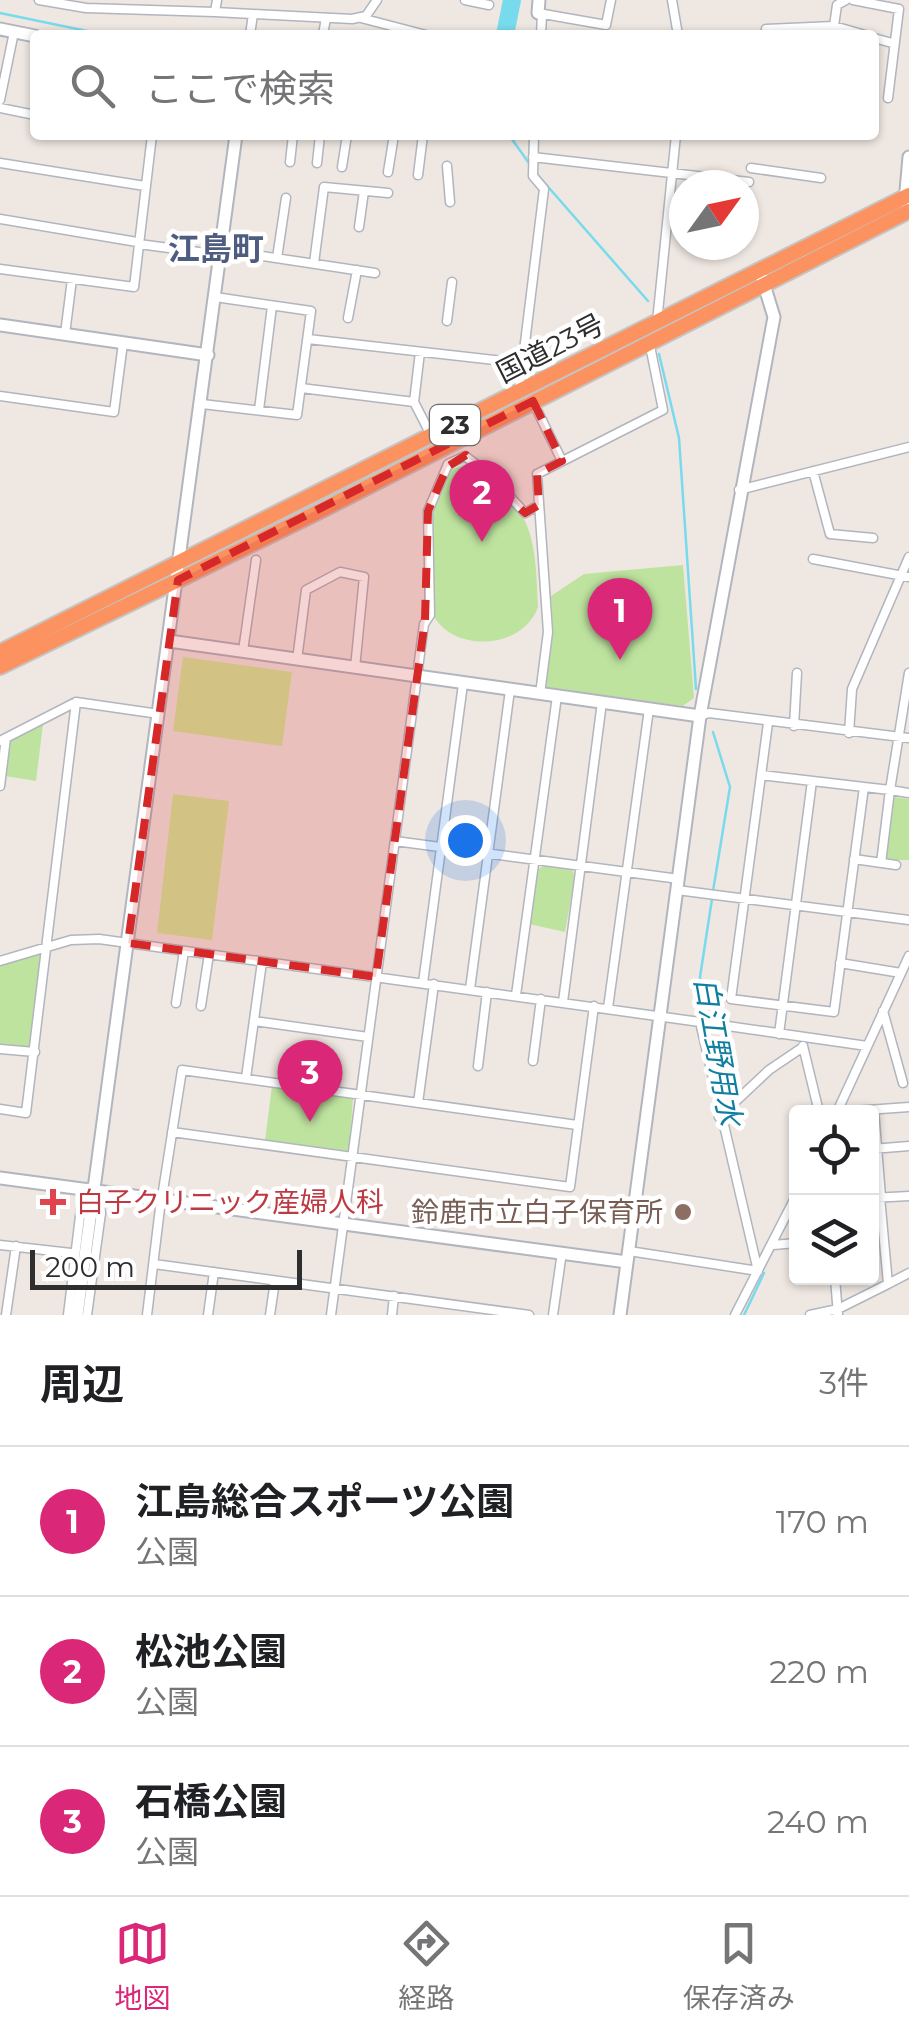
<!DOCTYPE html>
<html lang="ja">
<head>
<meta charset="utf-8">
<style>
  body { margin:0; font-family:Montserrat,"Noto Sans JP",sans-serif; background:#f2f2f2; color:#202124 }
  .controls { position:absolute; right:30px; bottom:30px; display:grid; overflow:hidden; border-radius:10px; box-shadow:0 2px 8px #0004 }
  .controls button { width:90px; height:90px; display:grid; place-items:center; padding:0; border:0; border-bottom:2px solid #e0e0e0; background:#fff; color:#202124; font:50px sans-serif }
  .compass { position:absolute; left:669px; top:170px; width:90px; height:90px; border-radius:50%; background:#fff; box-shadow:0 2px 8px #0004; rotate:57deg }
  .scale { position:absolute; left:30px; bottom:25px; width:272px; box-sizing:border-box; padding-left:10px; border:5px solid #2e2e2e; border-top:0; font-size:28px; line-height:35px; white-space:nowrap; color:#2e2e2e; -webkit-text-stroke:8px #fff; paint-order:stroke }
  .you { position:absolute; left:465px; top:840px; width:35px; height:35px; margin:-25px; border:8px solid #fff; border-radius:50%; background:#1a73e8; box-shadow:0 0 0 15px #1a73e833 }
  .badge { display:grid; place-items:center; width:65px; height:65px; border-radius:50%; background:#db2777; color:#fff; font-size:32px; font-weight:700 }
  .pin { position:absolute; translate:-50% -82px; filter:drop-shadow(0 2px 5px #0008) }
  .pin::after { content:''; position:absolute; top:52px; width:35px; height:30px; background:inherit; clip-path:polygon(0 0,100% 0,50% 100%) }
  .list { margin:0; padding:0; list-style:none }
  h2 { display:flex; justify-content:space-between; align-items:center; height:130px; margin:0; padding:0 40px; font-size:42px }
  h2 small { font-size:32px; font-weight:400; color:#757577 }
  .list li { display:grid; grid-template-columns:65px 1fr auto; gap:30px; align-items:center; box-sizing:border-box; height:150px; padding:0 40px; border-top:2px solid #e0e0e0 }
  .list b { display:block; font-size:38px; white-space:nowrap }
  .list p { margin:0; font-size:32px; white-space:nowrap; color:#757577 }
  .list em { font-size:32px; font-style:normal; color:#757577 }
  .icon { flex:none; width:55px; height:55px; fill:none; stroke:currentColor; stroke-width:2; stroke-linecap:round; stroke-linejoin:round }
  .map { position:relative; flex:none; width:909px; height:1315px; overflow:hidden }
  .search { position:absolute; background:#fff; box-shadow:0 2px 8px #0004; left:30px; right:30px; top:30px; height:110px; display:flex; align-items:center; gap:25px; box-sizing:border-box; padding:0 35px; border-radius:10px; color:#757577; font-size:38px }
  .sheet { height:580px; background:#fff }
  nav { display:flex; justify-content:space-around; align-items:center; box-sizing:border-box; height:140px; border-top:2px solid #e0e0e0; background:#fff; font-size:28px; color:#757577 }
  nav a { display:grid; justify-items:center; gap:5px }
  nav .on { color:#db2777 }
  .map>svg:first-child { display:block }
  .green { fill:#bee39f }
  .pitch { fill:#d1ea9c }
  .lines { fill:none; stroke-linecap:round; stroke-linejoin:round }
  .stream { stroke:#78dbed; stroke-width:2.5 }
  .river { stroke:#78dbed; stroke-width:18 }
  .street-casing { stroke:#b1b5be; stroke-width:11 }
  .secondary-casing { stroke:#b1b5be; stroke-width:15 }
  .highway-casing { stroke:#c4c4c4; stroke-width:18 }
  .street { stroke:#fff; stroke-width:8 }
  .secondary { stroke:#fff; stroke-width:11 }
  .highway { stroke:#fc925f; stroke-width:14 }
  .marked { fill:#d62828; fill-opacity:0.2; stroke:#d62828; stroke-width:8; stroke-dasharray:20 12; stroke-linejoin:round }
  .health-dot { fill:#e0444e; stroke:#fff; stroke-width:4 }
  .education-dot { fill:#8d6e63; stroke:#fff; stroke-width:4 }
  .labels { text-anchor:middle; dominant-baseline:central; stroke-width:9; stroke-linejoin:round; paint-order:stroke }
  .shield { fill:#fff; stroke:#6d6d6d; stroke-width:2.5 }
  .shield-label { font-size:25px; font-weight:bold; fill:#2e2e2e }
  .street-label { font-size:28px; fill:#2e2e2e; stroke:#fff }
  .health-label { font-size:28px; fill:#be3a42; stroke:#fff; text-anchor:start }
  .education-label { font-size:28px; fill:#785e54; stroke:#fff; text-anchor:end }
  .water-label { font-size:30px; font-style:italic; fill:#107ea0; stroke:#fff }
  .quarter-label { font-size:32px; font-weight:bold; fill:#4e5c7f; stroke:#fff }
</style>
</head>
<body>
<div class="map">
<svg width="909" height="1315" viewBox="0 0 909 1315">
  <rect width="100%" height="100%" fill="#efe7e1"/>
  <path class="green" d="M471 463C533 511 535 532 538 607 523 650 452 654 432 613L431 513 449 470Z
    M683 565 694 698 683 706 546 687 553 632 551 596 584 574Z
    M43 724 36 781 5 776 10 741Z
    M893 797 909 799V860H885Z
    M543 866 572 870 575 876 565 932 529 924 536 871Z
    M40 954 44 958 32 1044 28 1048 0 1045V965Z
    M272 1086 353 1098 349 1151 265 1141Z"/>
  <path class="pitch" d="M183 657 292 672 282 746 173 731Z
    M173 794 229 801 212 940 157 933Z"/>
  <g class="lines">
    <path class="stream" d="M0 13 106 35
      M509 135 531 166
      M536 173 648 301
      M659 354 679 438 696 689
      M713 891 730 787 713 732
      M707 1020 700 977 712 899
      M708 1028 714 1064
      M744 1315 764 1273"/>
    <path class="river" d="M505 35 512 0"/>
    <g class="street-casing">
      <path id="street" d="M39 0 86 8 215 12 217 0
        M465 0 489 5
        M672 0 678 35
        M853 0 899 9 888 98
        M215 12 253 14
        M538 13 606 25 611 0
        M361 18 426 35
        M834 26 837 5 846 0
        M766 29 834 26 865 35
        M250 35 253 14 352 19 366 16 377 0
        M323 35 326 18
        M541 35 542 14
        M874 38 892 43
        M0 100 14 32
        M0 108 35 115
        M533 157 749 182
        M290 162 293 135
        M0 163 145 186
        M317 163 320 135
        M447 166 450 202
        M342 167 347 135
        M751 168 821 178
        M388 172 394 135
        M418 175 423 135
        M0 219 137 242
        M359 227 364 191
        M139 244 221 255
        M222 250 375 273
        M277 258 286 198
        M314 263 324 187 388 193
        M0 269 134 287 152 135
        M348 318 357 270
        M447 321 452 282
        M657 322 676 135
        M65 334 72 279
        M308 339 521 363
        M420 352 414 402 432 437
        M301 388 414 402
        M519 391 544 189 533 176 534 135
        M0 396 114 412 123 343
        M533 402 562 461
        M202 404 297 415 311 311 215 297
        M259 410 272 306
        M813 471 830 534 873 538
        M739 490 909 447
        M813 559 909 577
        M243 651 256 560
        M297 660 306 590 340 572 364 577 355 668
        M540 694 548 632 537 474 663 410 649 341
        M700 716 709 713 909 738
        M768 723 731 999 834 1012 864 787 890 790 909 673
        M794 726 797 673
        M849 733 852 689 909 557
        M0 741 76 702 159 714
        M761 775 864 787
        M0 786 6 738
        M395 841 679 879
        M854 859 896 865
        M881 863 890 790 909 793
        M677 890 909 920
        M0 961 71 940 99 939 700 1022 758 1271
        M840 963 901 973
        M423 983 463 684
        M470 989 510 690
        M516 995 557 696
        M563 1002 602 702
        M176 1003 184 951
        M201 1006 209 954
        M608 1008 649 709
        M883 1011 903 1083
        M254 1021 368 1037
        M700 1022 867 1046
        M779 1034 812 781
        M803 1046 819 1112
        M0 1049 35 1052
        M533 1061 541 999
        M478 1066 487 992
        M246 1078 262 962
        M418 1103 434 984
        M0 1109 26 1113 76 702
        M874 1110 881 1197
        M837 1112 909 956
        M839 1112 909 1107
        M719 1117 769 1070 803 1047
        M172 1132 570 1187 594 1006
        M872 1149 909 1146
        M162 1197 182 1070 577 1125
        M872 1198 909 1196
        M0 1245 71 1253
        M773 1245 796 1243
        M629 1251 758 1271
        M154 1264 529 1315
        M835 1278 838 1315
        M888 1284 909 1273
        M6 1315 16 1246
        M68 1315 81 1208 92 1192
        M87 1315 101 1213 95 1191
        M147 1315 160 1208
        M208 1315 214 1272
        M270 1315 275 1281
        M331 1315 424 624 430 615 428 511 448 464 465 456 490 475 525 513 539 505
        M392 1315 394 1296
        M553 1315 562 1252
        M735 1315 796 1196
        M810 1315 838 1309 888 1284 880 1197"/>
    </g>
    <g class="secondary-casing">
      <path id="secondary" d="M538 13 539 0
        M0 29 35 36
        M905 202 909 157
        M0 325 208 355
        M169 641 700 716
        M0 1178 627 1262
        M77 1315 236 135
        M620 1315 700 716 774 317 762 278"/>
    </g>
    <g class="highway-casing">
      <path id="highway" d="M0 652 909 195
        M0 667 314 514 909 211"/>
    </g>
    <use href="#street" class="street"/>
    <use href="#secondary" class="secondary"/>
    <use href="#highway" class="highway"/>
  </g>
  <path class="marked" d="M533 401 562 461 537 474 539 505 525 513 466 455 447 467 428 511 425 620 376 977 128 943 178 580Z"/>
  <path class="health-dot" d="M48 1187h10v10h10v10h-10v10h-10v-10h-10v-10h10z"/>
  <circle class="education-dot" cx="683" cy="1212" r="10"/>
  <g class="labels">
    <rect class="shield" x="430" y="405" width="50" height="40" rx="8"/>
    <g class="shield-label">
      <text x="455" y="425">23</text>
    </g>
    <g class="street-label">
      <text transform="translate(550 348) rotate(-27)">国道23号</text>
    </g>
    <g class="health-label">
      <text x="76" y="1202">白子クリニック産婦人科</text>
    </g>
    <g class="education-label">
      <text x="663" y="1212">鈴鹿市立白子保育所</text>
    </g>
    <g class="water-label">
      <text transform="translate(718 1051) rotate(80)">白江野用水</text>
    </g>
    <g class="quarter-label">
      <text x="216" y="248">江島町</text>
    </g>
  </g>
</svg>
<div class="controls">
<button><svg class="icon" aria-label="locate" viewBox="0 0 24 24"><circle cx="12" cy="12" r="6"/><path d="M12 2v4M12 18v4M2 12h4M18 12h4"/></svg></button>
<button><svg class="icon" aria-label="layers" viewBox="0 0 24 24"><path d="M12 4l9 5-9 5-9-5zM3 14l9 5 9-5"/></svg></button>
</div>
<svg class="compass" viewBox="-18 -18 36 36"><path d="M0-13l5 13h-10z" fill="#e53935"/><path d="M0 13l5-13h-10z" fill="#757577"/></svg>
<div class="scale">200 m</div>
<div class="you"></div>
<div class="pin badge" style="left:620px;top:660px">1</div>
<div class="pin badge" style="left:482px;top:542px">2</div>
<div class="pin badge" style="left:310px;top:1122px">3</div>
<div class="search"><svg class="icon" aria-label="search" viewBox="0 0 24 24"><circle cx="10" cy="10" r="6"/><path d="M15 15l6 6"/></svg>ここで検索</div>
</div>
<section class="sheet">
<h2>周辺<small>3件</small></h2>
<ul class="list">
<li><span class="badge">1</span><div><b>江島総合スポーツ公園</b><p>公園</p></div><em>170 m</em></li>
<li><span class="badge">2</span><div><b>松池公園</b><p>公園</p></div><em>220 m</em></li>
<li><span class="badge">3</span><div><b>石橋公園</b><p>公園</p></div><em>240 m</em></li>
</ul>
</section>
<nav>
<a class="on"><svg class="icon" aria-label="map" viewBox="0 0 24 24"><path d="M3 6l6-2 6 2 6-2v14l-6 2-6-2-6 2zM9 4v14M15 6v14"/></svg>地図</a>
<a><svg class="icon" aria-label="directions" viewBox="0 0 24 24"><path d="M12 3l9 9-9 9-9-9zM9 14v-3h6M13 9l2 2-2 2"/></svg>経路</a>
<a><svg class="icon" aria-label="saved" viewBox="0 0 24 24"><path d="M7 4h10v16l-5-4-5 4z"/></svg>保存済み</a>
</nav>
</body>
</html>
